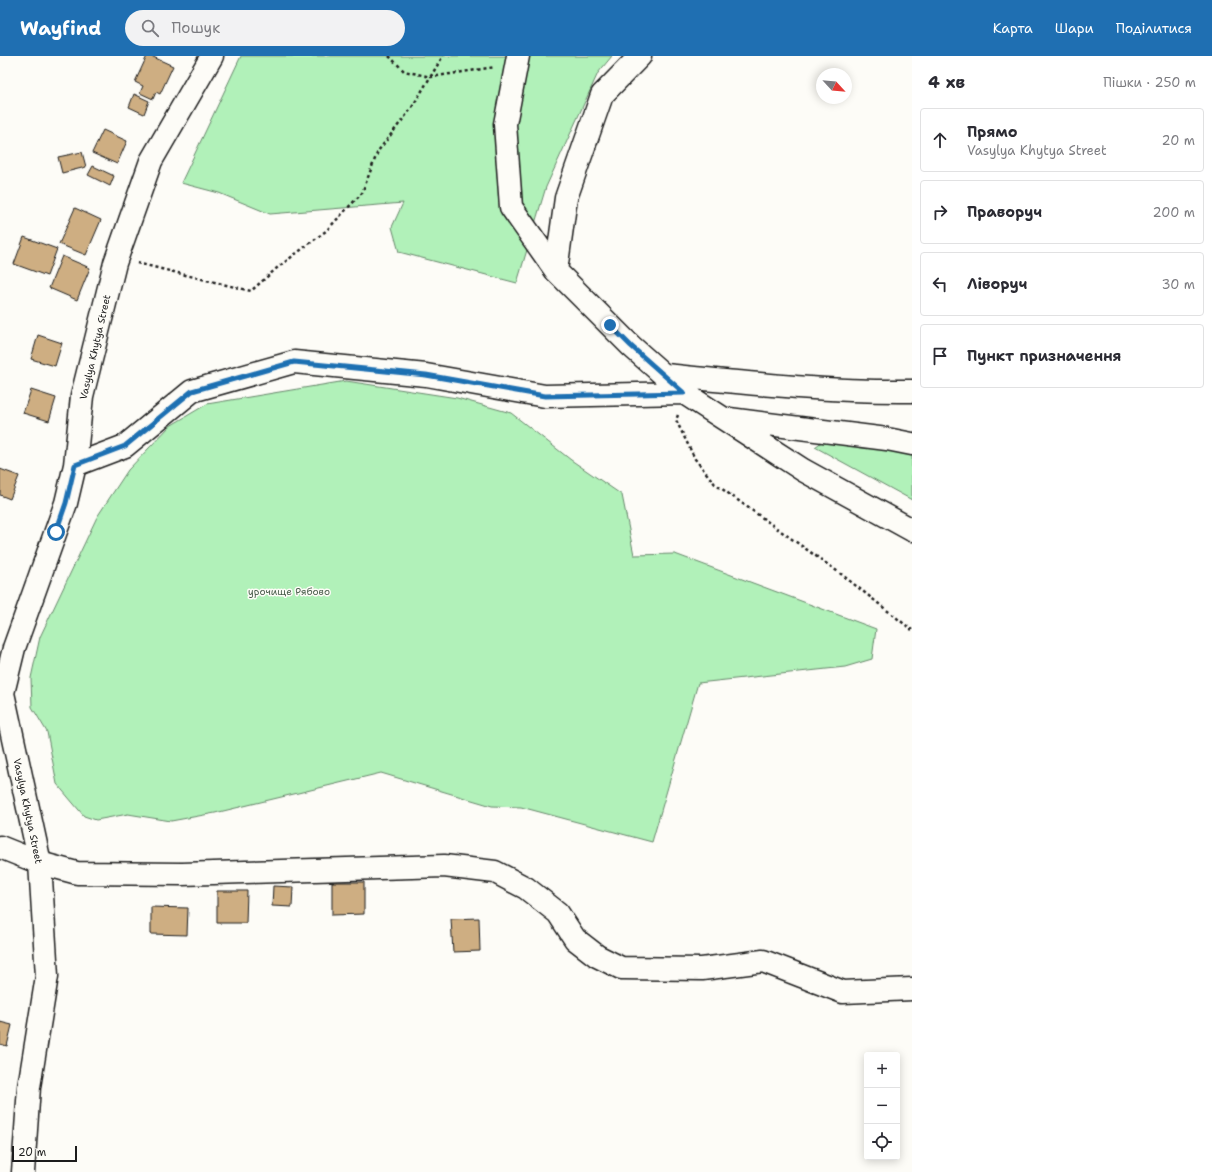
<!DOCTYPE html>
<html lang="uk">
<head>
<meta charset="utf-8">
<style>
  body { margin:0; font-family:"Shantell Sans",sans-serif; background:#f2f2f3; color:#2b2b33 }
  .controls { position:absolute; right:12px; bottom:12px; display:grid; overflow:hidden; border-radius:4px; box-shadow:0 2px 10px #0003 }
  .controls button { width:36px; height:36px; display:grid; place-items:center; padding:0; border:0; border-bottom:1px solid #e1e1e2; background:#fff; color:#2b2b33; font:20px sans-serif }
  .compass { position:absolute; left:816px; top:12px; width:36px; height:36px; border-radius:50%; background:#fff; box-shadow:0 2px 10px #0003; rotate:116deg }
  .scale { position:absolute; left:12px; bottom:10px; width:65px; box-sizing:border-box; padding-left:4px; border:2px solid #1c1c1c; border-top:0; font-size:11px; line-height:14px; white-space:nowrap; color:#1c1c1c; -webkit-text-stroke:3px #fdfcf7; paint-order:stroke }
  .stop { position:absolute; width:12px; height:12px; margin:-9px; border:3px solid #1f6fb2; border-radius:50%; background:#fff }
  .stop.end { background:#1f6fb2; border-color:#fff; box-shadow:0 1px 4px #0008 }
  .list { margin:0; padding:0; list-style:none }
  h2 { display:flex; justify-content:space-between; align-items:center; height:52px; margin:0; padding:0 16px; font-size:17px }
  h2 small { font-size:13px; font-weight:400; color:#7c7c81 }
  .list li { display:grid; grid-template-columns:26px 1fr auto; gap:12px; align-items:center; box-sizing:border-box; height:64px; margin:0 8px 8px; padding:0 8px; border:1px solid #e1e1e2; border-radius:4px }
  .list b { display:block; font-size:15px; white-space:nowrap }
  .list p { margin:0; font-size:13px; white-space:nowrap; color:#7c7c81 }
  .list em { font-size:13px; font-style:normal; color:#7c7c81 }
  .icon { flex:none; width:22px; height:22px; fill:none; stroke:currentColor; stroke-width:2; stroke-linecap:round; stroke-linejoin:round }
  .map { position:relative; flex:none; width:912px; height:1116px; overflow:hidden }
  header { display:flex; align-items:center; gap:24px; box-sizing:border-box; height:56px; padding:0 20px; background:#1f6fb2; color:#fff }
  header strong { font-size:19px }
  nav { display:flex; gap:22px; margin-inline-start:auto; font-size:14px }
  .search { width:280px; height:36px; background:#f2f2f3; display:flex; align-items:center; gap:10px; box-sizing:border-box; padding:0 14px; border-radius:22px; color:#7c7c81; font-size:15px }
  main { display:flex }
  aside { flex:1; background:#fff }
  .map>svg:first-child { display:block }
  .green { fill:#b1f1b9; stroke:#66866a }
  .building { fill:#ceae82; stroke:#1c1c1c }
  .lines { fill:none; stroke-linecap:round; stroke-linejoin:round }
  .minor-casing { stroke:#1c1c1c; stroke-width:25 }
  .path { stroke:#1c1c1c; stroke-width:2.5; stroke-dasharray:3 3; stroke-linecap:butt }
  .minor { stroke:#fdfcf7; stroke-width:22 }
  .route { stroke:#1f6fb2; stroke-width:5 }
  .labels { text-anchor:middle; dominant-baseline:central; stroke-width:3; stroke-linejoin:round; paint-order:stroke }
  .street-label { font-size:10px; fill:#1c1c1c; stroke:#fdfcf7 }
  .park-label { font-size:10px; fill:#495c4b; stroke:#fdfcf7 }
</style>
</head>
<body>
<header>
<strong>Wayfind</strong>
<div class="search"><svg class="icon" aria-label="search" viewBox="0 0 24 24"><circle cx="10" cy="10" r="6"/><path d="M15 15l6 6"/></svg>Пошук</div>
<nav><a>Карта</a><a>Шари</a><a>Поділитися</a></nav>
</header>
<main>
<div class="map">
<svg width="912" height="1116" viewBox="0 0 912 1116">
  <rect width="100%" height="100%" fill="#fdfcf7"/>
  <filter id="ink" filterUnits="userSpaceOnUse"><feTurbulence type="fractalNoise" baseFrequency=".025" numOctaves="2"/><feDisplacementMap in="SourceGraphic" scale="8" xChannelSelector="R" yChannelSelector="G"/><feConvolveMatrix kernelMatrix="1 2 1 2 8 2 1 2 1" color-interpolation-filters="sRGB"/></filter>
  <g filter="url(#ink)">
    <path class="green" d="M241 0H612L598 17 546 131 517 227 399 196 392 171 403 147 270 158 219 137 181 127Z
      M346 325 457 342 511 357 571 404 622 439 634 499 675 498 876 573 872 603 845 611 698 627 652 786 521 751 492 750 381 717 215 757 171 765 128 758 96 764 84 760 57 728 47 676 32 651 31 622 40 581 97 461 128 414 170 370 207 348Z
      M831 379 912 394V444L815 391Z"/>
    <path class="building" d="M147 0H151L173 10 160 38 156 36 153 43 140 37 143 30 135 26Z
      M134 38 149 45 144 58 129 51Z
      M103 74 127 85 117 108 92 97Z
      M82 96 86 111 62 117 58 101Z
      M93 110 114 120 110 130 88 119Z
      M75 152 101 164 86 199 59 188Z
      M24 181 57 193 47 220 14 208Z
      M62 200 90 212 77 244 49 232Z
      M38 279 62 287 55 310 31 303Z
      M31 334 56 342 49 365 23 357Z
      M0 413 19 420 10 443 0 439Z
      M332 826H364V858L332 859Z
      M273 830 293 831 292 851 272 850Z
      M217 835H247L246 867H217Z
      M151 851 188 852 187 879 151 878Z
      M479 862 480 895 453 896 451 863Z
      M0 966 12 969 7 990 0 988Z"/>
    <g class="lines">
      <g class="minor-casing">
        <path id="minor" d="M518 0 505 68 511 151 556 215 631 290 684 337 803 414 912 474
          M556 215 566 142 602 39 640 0
          M664 319C746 327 829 336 912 335
          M729 363 887 383 912 388
          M75 409 125 390 192 335 294 306 426 319 545 340 684 337
          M0 791 40 807 77 817 182 818 444 810 495 816 526 832 558 857 575 883 597 900 621 912 702 913 763 905 843 936 912 933
          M23 1116 29 1031 47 920 40 807 3 637 14 592 66 447 75 409 82 340 115 207 151 105 212 0"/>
      </g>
      <path class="path" d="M389 0 404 15 431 21 495 11
        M137 207 251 235 277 212 326 175 362 137 378 95 411 53 443 0
        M678 359 676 364 695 403 715 428 841 518 912 574"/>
      <use href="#minor" class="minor"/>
    </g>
  </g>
  <g class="lines" filter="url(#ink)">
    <path class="route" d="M56 476 66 447 75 409 125 390 192 335 294 306 426 319 545 340 684 337 631 290 610 269"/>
  </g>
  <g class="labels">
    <g class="street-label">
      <text transform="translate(95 291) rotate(-77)">Vasylya Khytya Street</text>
      <text transform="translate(28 755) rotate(78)">Vasylya Khytya Street</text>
    </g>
    <g class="park-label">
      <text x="289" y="535">урочище Рябово</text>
    </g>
  </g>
</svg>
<div class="controls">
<button>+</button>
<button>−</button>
<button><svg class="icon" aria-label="locate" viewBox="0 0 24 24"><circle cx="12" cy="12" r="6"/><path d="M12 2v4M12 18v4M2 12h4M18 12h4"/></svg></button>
</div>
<svg class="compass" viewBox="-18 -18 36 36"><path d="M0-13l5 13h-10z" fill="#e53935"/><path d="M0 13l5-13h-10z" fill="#7c7c81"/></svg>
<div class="scale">20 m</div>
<div class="stop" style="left:56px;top:476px"></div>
<div class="stop end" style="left:610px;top:269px"></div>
</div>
<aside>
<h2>4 хв<small>Пішки · 250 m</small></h2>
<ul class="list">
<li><svg class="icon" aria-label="ahead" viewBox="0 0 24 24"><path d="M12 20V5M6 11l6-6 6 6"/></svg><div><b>Прямо</b><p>Vasylya Khytya Street</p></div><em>20 m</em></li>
<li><svg class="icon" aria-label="right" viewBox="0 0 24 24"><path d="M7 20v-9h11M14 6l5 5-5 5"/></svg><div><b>Праворуч</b></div><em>200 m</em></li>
<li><svg class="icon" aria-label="left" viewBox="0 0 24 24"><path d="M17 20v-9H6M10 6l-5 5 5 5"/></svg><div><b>Ліворуч</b></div><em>30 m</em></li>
<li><svg class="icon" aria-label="arrive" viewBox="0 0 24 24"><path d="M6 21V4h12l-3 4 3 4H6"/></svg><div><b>Пункт призначення</b></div></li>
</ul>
</aside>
</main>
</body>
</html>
